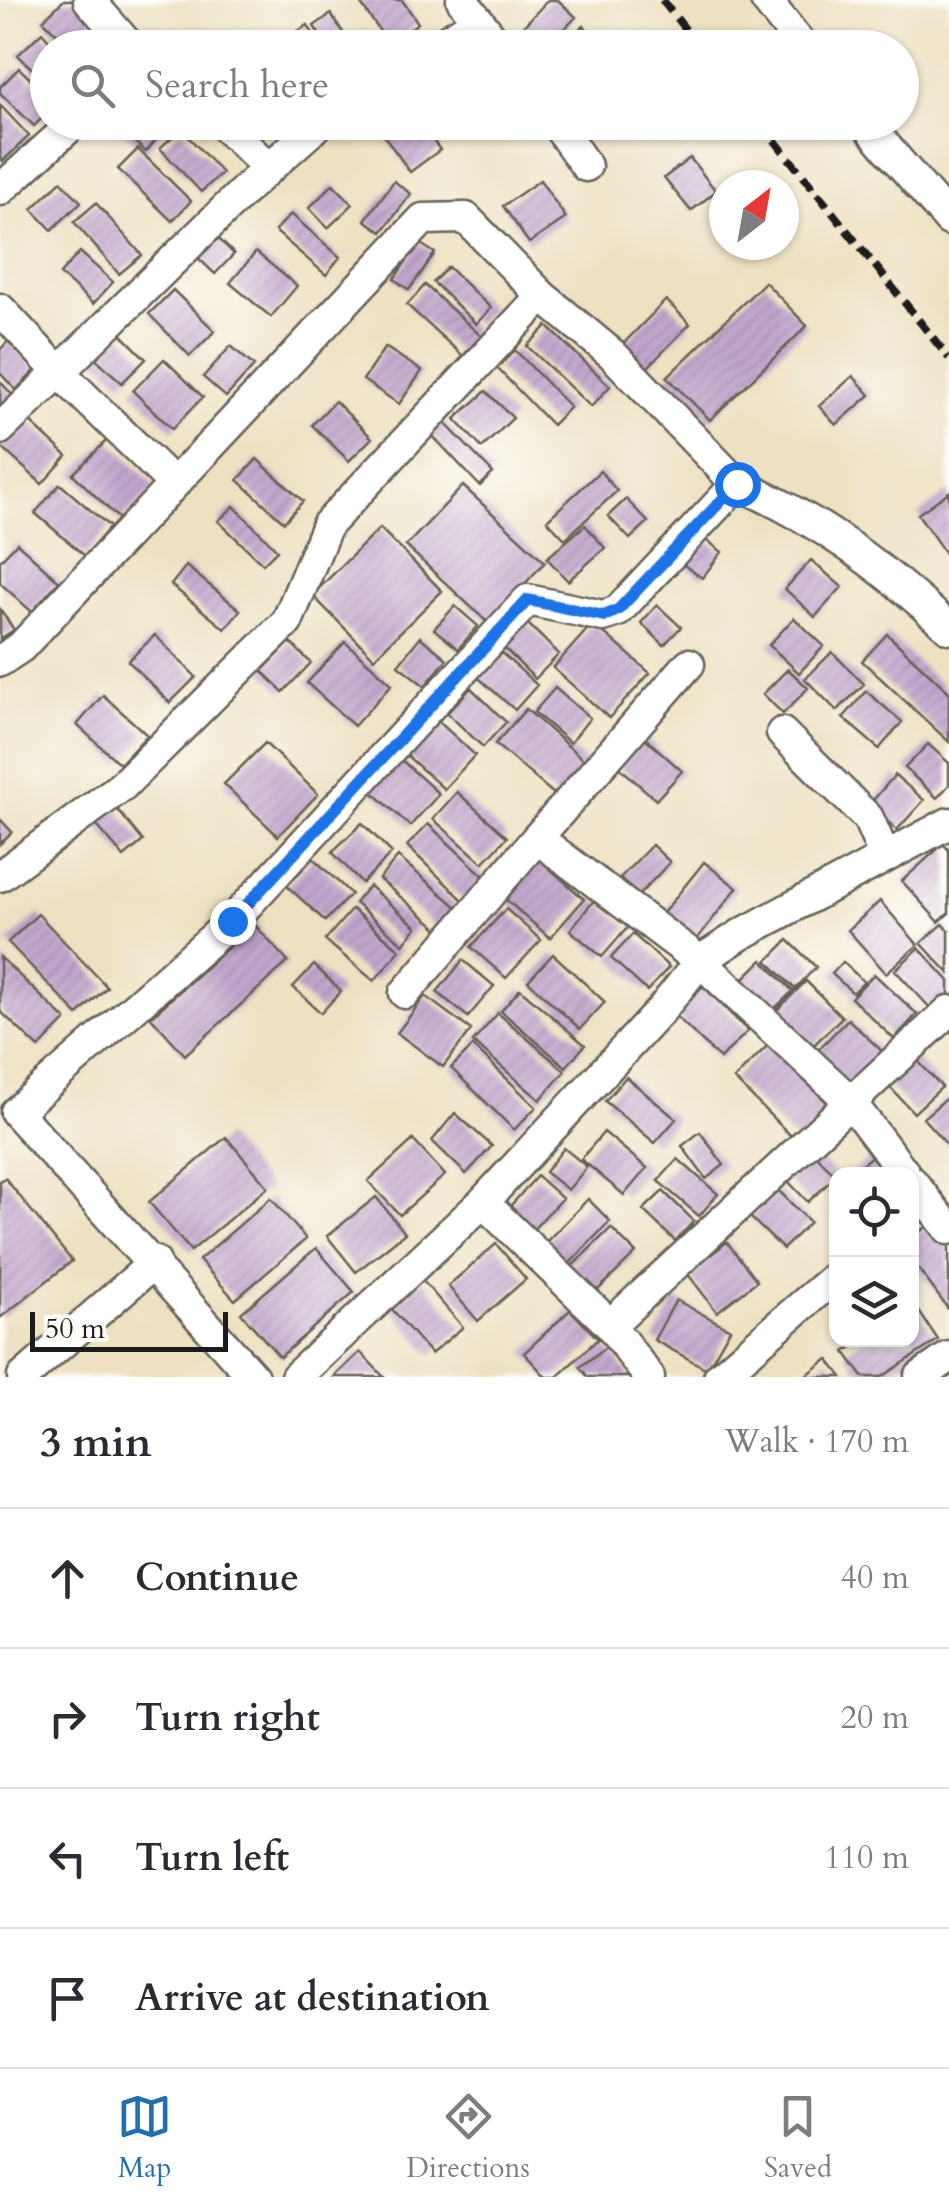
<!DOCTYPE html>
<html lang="en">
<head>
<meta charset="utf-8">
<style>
  body { margin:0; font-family:Cardo,serif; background:#f7f7f7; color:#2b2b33 }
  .controls { position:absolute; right:30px; bottom:30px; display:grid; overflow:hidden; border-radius:20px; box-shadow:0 2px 8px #0004 }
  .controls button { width:90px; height:90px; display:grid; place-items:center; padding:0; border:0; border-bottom:2px solid #e1e1e2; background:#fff; color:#2b2b33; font:50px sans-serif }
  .compass { position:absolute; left:709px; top:170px; width:90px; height:90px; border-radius:50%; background:#fff; box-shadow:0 2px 8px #0004; rotate:31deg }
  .scale { position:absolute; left:30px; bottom:25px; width:198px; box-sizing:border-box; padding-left:10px; border:5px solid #1c1c1c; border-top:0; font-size:28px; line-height:35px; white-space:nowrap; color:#1c1c1c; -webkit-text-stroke:8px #fdfcf7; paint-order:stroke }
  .stop { position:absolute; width:30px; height:30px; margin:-22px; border:8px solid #1a73e8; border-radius:50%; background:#fff }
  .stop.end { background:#1a73e8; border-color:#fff; box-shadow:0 2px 10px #0008 }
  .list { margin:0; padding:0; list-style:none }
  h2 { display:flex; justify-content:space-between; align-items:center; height:130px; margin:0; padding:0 40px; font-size:42px }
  h2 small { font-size:32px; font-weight:400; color:#7c7c81 }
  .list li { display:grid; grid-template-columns:65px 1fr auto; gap:30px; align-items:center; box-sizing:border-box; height:140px; padding:0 40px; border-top:2px solid #e1e1e2 }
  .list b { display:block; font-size:38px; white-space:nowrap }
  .list em { font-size:32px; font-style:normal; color:#7c7c81 }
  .icon { flex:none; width:55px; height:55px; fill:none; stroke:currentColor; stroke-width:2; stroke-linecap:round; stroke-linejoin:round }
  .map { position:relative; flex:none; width:949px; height:1377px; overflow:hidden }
  .search { position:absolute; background:#fff; box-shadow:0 2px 8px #0004; left:30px; right:30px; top:30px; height:110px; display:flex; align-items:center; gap:25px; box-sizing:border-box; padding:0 35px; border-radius:55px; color:#7c7c81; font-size:38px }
  .sheet { height:690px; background:#fff }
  nav { display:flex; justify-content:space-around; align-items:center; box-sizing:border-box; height:140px; border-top:2px solid #e1e1e2; background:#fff; font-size:28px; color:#7c7c81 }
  nav a { display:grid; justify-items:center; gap:5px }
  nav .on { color:#1f6fb2 }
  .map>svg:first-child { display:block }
  .building { fill:url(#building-hatch) }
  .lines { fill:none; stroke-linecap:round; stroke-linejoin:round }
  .minor-casing { stroke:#666156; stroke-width:35 }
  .minor { stroke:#fff; stroke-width:30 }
  .rail { stroke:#1c1c1c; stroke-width:8; stroke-dasharray:15 8; stroke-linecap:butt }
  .route { stroke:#1a73e8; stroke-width:12 }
</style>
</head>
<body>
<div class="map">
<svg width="949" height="1377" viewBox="0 0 949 1377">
  <defs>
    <pattern id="building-hatch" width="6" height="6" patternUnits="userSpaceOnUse" patternTransform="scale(2.5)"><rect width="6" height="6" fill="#c2a6cd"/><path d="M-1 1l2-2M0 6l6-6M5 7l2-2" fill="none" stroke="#a68eaf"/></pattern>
  </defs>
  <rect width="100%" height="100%" fill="#fdfcf7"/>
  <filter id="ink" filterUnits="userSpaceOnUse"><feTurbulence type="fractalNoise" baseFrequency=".01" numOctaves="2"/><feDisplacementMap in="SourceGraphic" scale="20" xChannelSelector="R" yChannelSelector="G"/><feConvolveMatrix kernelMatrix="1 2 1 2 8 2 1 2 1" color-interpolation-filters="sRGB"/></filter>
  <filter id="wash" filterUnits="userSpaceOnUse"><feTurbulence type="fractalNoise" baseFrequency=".0048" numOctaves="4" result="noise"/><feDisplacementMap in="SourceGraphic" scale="40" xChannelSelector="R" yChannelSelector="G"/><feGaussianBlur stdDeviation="2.25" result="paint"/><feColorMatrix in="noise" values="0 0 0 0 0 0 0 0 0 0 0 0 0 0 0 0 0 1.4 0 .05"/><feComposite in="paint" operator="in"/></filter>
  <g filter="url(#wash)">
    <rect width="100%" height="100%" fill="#eee1c2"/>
    <g id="blocks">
      <path class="building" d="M64 0H75L115 40 107 48H71L43 20Z
        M358 0H402L418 23 389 44Z
        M548 0H558L576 17 546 48H536L519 31Z
        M331 14 353 48H328L314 26Z
        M308 25 321 48H291L285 39Z
        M584 26 602 48H557Z
        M42 32 56 48H48V85L18 55Z
        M19 68 48 96V112L34 126 0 93V87Z
        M0 105 29 136 3 161 0 157Z
        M113 122H171L146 152Z
        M389 122H420L440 150 410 172 380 130Z
        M475 122H500L481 133Z
        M181 129 222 173 201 192 160 148Z
        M138 149 191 201 172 221 118 169Z
        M690 158 716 191 691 211 664 178Z
        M540 180 566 218 529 243 503 206Z
        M61 181 81 202 52 230 32 209Z
        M394 181 411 194 382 232 365 220Z
        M333 184 353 204 328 228 309 208Z
        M96 203 142 255 119 274 74 222Z
        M291 214 340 257 326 275 275 231Z
        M213 233 234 254 215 274 193 253Z
        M419 243 435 253 409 290 394 279Z
        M80 252 113 282 93 304 60 274Z
        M256 252 297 286 271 317 230 283Z
        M448 267 491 308 476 324 433 282Z
        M765 282 807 326 710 420 667 377Z
        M425 285 481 336 463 356 407 305Z
        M173 290 215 331 190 356 149 314Z
        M666 300 690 324 646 369 622 345Z
        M547 326 610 386 591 407 527 346Z
        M119 332 146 359 122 383 94 357Z
        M8 341 37 369 16 390 0 373V350Z
        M231 346 254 366 226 397 203 377Z
        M385 347 422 371 399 404 363 380Z
        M515 350 570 407 552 425 497 368Z
        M164 359 203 397 172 429 133 391Z
        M853 376 870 395 836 425 819 406Z
        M0 381 13 396 0 407Z
        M486 391 513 418 482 448 455 419Z
        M335 401 372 438 349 461 312 425Z
        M26 418 67 456 42 484 0 446Z
        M441 419 493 473 480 486 428 431Z
        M108 439 156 487 121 521 73 474Z
        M257 459 303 501 284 522 238 480Z
        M600 471 617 491 565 539 547 520Z
        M60 484 110 527 85 556 35 513Z
        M463 486 545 562 488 623 406 546Z
        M949 492V559L918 514Z
        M626 499 648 522 630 539 608 516Z
        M234 506 277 550 263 564 218 521Z
        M585 525 605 548 568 581 547 558Z
        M380 528 442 591 374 658 312 595Z
        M698 533 722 552 702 578 677 560Z
        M17 543 59 581 32 612 0 583V561Z
        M811 560 842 587 815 617 785 589Z
        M186 566 240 610 225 629 171 585Z
        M657 605 681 627 664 645 641 623Z
        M455 606 478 626 458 649 434 629Z
        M0 609 14 630 0 639Z
        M794 618 824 646 799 673 769 645Z
        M524 620 559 654 535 679 500 644Z
        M593 623 650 673 609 718 553 668Z
        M887 634 949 692V742L862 661Z
        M155 635 196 677 170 703 128 661Z
        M420 637 447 659 425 686 398 665Z
        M290 642 311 663 283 692 262 671Z
        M345 642 392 684 354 726 307 683Z
        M496 648 537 685 515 710 473 673Z
        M832 652 864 684 837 711 805 679Z
        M788 669 808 688 783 714 763 694Z
        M471 688 506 722 483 747 447 713Z
        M555 688 590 718 570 743 534 712Z
        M866 691 902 722 879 749 843 718Z
        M103 695 147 735 120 764 77 725Z
        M526 709 591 766 561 800 495 744Z
        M437 720 475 755 444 789 406 755Z
        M644 737 682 771 656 800 618 766Z
        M265 743 318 794 278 836 224 784Z
        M928 744 949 763V785L937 798 905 768Z
        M396 755 439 794 410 826 367 787Z
        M895 775 924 800 897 830 869 805Z
        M457 792 507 837 483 863 433 819Z
        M113 804 143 841 124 857 93 821Z
        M0 819 12 832 0 844Z
        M362 823 392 853 362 883 332 852Z
        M428 824 486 878 464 901 407 846Z
        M943 844 949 850V913L939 922 902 881Z
        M652 845 670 862 638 896 620 878Z
        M398 857 457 907 439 929 379 879Z
        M313 858 351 894 325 921 287 886Z
        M538 858 584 899 550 938 503 897Z
        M704 862 737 888 694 943 660 917Z
        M369 886 417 927 403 944 355 903Z
        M595 899 628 927 602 957 570 930Z
        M880 901 918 945 886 973 848 930Z
        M352 909 400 950 374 981 325 940Z
        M506 909 541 940 506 978 471 947Z
        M38 914 107 987 78 1015 8 942Z
        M254 924 288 962 185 1055 151 1017Z
        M943 924 949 931V973L921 943Z
        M633 934 669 967 647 991 611 958Z
        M788 940 816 967 795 989 767 961Z
        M919 948 949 981V998L934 1012 895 970Z
        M553 954 605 1002 580 1029 528 981Z
        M0 957 66 1020 39 1048 0 1011Z
        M463 960 494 986 468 1017 437 992Z
        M762 960 793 991 768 1015 737 985Z
        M843 962 864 982 853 993 832 974Z
        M314 965 341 991 321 1013 293 987Z
        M874 974 917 1014 894 1039 851 998Z
        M806 981 842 1017 806 1053 770 1017Z
        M703 986 748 1031 720 1059 675 1015Z
        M520 989 585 1045 566 1067 501 1011Z
        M425 996 471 1030 443 1067 397 1033Z
        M498 1013 565 1071 540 1100 473 1042Z
        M848 1019 886 1055 852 1090 815 1053Z
        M768 1045 832 1107 797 1142 734 1079Z
        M473 1046 536 1107 514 1130 451 1068Z
        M915 1058 942 1087 914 1113 887 1084Z
        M626 1077 676 1119 655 1143 605 1101Z
        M949 1096V1147L923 1118Z
        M455 1113 492 1146 466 1174 432 1141Z
        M604 1132 647 1168 624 1195 581 1159Z
        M700 1132 724 1165 706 1179 682 1146Z
        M226 1137 268 1187 191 1251 149 1202Z
        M413 1140 445 1175 400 1215 368 1181Z
        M564 1148 587 1167 568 1190 545 1172Z
        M813 1152 836 1176 808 1202 786 1179Z
        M874 1154 891 1174H850Z
        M678 1159 718 1194 699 1216 658 1181Z
        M537 1176 562 1198 529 1234 505 1212Z
        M5 1178 72 1261 0 1318V1181Z
        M777 1189 810 1222 783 1249 750 1217Z
        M663 1191 694 1221 675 1241 643 1210Z
        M376 1197 405 1233 356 1272 327 1236Z
        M271 1198 306 1239 235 1300 199 1260Z
        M588 1199 610 1221 569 1264 546 1242Z
        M934 1221 949 1241V1310L912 1260V1238Z
        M611 1228 636 1253 597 1291 572 1266Z
        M727 1242 757 1281 717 1312 687 1273Z
        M496 1244 526 1279 478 1321 448 1286Z
        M316 1248 354 1292 280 1357 241 1313Z
        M422 1280 463 1327 431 1354 390 1307Z
        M676 1300 730 1329 707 1369 654 1340Z
        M912 1301 938 1340 882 1377H863L845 1352 862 1340H912Z
        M570 1310 598 1339 557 1377H546L524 1353Z
        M606 1347 631 1377H588L580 1367Z
        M360 1352 384 1377H334Z
        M828 1359 842 1377H804Z"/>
    </g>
  </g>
  <g filter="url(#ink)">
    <use href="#blocks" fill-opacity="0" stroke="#666156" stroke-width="2.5"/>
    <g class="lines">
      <g class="minor-casing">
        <path id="minor" d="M89 0 131 48
          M462 0 500 48
          M766 0 804 48
          M433 48 479 21
          M220 122 269 168
          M555 122 586 166
          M865 122 949 220
          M0 190 75 122
          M0 309 59 372 250 185 321 122
          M0 429 59 372 173 483
          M737 484C818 518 885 569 949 628
          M0 661 21 647 423 219 466 218 542 296 612 354 737 484 618 611 603 616 528 600 232 921 16 1112 253 1377
          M689 664 537 838 700 961 849 1100 905 1174
          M782 733 868 818 884 855
          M0 876 122 786 287 622 327 525 542 296
          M405 993 537 838
          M912 1182 949 1229
          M610 1325 949 1011
          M23 1377 155 1262
          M296 1377 483 1202
          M649 1377 610 1325 483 1202 662 1009 700 961 740 935 949 823
          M719 1377 836 1276
          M920 1377 949 1357"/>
      </g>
      <use href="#minor" class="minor"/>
      <path class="rail" d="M662 0 700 48
        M760 122 949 358"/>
    </g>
  </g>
  <g class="lines" filter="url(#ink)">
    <path class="route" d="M232 921 528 600 604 616 618 610 737 484"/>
  </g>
</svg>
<div class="controls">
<button><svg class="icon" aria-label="locate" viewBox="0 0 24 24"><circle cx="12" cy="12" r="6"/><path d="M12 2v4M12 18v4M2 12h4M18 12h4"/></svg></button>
<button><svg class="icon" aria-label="layers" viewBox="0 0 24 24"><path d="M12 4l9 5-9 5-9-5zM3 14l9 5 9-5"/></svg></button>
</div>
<svg class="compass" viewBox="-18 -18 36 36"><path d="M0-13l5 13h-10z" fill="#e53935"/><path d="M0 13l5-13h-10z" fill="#7c7c81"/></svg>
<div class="scale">50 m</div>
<div class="stop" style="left:737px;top:484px"></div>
<div class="stop end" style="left:232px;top:921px"></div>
<div class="search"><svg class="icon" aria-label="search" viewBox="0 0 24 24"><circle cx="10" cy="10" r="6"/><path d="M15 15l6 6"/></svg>Search here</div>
</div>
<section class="sheet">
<h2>3 min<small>Walk · 170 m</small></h2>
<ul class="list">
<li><svg class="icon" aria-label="ahead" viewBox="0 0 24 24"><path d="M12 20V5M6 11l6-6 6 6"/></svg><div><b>Continue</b></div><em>40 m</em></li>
<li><svg class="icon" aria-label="right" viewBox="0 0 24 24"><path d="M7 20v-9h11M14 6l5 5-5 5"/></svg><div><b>Turn right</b></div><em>20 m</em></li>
<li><svg class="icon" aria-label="left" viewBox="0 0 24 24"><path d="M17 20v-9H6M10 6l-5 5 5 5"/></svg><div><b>Turn left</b></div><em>110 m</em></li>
<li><svg class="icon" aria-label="arrive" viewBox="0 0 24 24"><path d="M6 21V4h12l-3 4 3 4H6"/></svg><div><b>Arrive at destination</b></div></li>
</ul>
</section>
<nav>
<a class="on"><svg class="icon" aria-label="map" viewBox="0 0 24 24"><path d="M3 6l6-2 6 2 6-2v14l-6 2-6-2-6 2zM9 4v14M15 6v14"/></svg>Map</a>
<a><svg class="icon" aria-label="directions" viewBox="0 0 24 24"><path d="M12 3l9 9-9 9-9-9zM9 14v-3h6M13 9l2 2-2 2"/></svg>Directions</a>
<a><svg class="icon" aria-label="saved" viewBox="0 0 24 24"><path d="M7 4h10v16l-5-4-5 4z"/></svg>Saved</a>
</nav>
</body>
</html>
